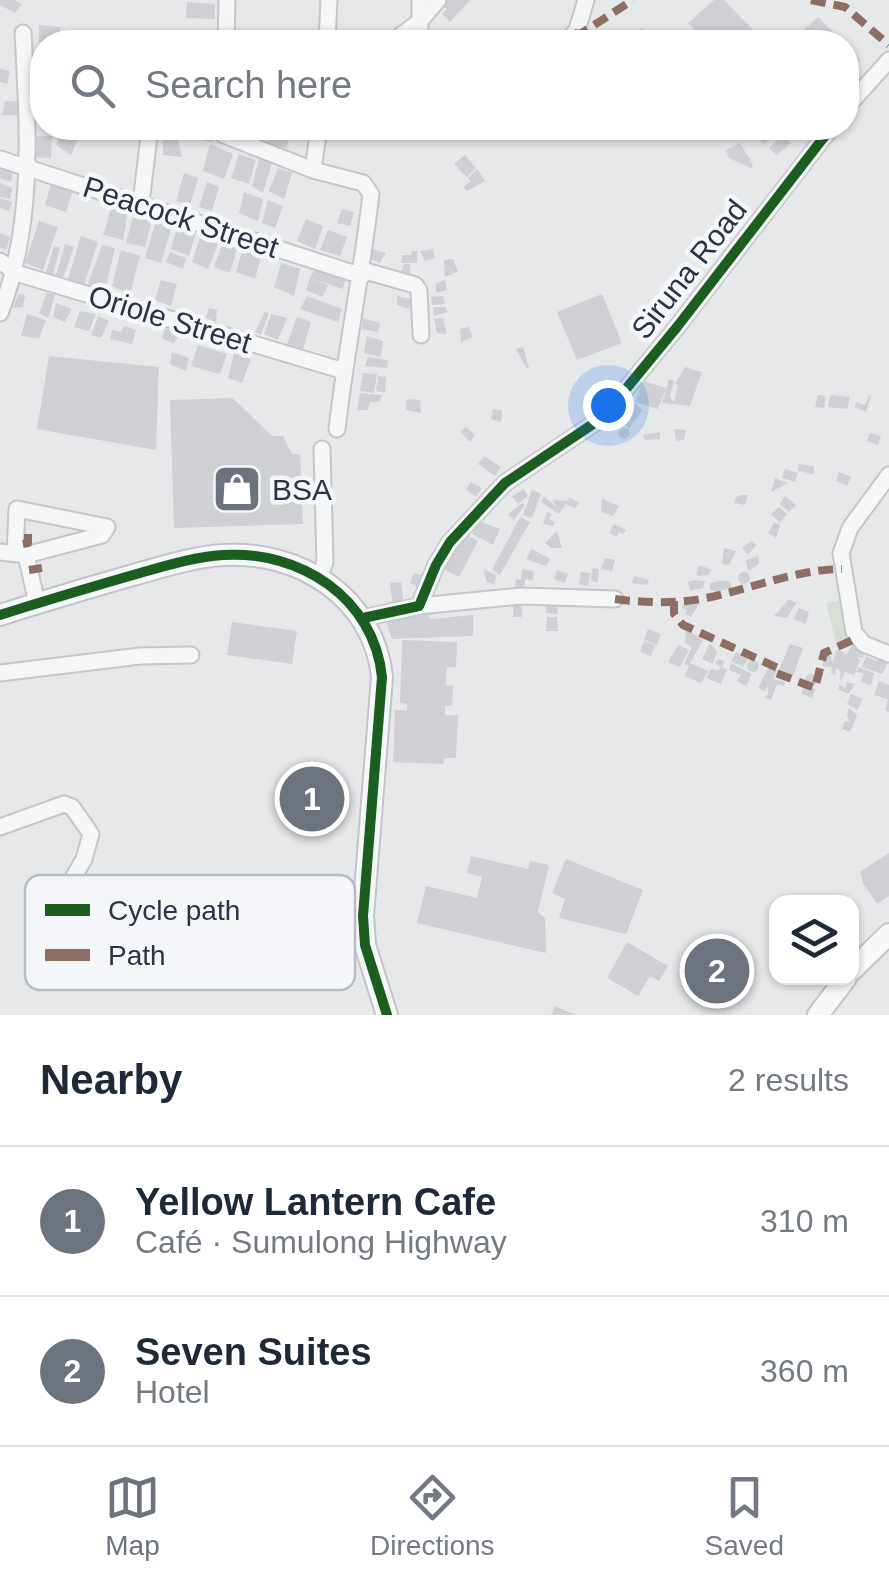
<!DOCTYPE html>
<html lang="en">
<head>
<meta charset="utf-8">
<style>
  body { margin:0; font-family:Helvetica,sans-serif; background:#f2f2f3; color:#1f2937 }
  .controls { position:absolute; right:30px; bottom:30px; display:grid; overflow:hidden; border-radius:20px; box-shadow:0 2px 8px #0004 }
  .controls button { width:90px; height:90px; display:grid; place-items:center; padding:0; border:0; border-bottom:2px solid #e0e1e3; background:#fff; color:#1f2937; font:50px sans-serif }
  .you { position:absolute; left:608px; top:405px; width:35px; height:35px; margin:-25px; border:8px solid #fff; border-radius:50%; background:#1a73e8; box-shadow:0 0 0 15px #1a73e833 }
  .badge { display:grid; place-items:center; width:65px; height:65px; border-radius:50%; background:#6c737f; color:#fff; font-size:32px; font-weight:700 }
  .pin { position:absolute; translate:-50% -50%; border:5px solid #fff; box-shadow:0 2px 10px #0006 }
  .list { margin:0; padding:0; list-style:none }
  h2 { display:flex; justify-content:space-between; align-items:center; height:130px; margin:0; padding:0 40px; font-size:42px }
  h2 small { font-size:32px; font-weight:400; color:#747a83 }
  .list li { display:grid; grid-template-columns:65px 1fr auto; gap:30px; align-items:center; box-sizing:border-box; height:150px; padding:0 40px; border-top:2px solid #e0e1e3 }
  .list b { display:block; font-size:38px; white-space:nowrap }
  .list p { margin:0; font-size:32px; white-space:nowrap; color:#747a83 }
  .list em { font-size:32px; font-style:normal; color:#747a83 }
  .icon { flex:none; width:55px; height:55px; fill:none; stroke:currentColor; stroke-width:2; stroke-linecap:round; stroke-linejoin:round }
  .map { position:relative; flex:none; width:889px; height:1015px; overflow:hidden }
  .search { position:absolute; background:#fff; box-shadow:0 2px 8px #0004; left:30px; right:30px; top:30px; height:110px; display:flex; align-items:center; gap:25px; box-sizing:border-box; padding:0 35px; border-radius:40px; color:#747a83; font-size:38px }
  .sheet { height:430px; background:#fff }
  nav { display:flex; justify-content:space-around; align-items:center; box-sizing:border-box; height:140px; border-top:2px solid #e0e1e3; background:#fff; font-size:28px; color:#747a83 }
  nav a { display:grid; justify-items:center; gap:5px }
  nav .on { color:#6c737f }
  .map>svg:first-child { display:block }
  .green { fill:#d6ded6 }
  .building { fill:#ced0d3 }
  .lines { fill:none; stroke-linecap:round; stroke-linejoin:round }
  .minor-casing { stroke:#c4c6c8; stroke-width:19 }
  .major-casing { stroke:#c2c5c8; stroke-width:24 }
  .minor { stroke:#f5f6f7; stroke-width:15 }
  .major { stroke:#f8f8f8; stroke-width:20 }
  .quiet { stroke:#8d6e63; stroke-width:8; stroke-dasharray:15 8; stroke-linecap:butt }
  .cycleway-casing { stroke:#f4f6f9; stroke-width:16 }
  .cycleway { stroke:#1b5e20; stroke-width:10 }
  .labels { text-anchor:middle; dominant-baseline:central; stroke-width:9; stroke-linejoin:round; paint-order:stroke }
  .street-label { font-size:30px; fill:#2b3445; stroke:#f4f6f9 }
  .poi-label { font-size:30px; fill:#2b3445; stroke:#f4f6f9; text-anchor:start }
  .key { fill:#f4f6f9; stroke:#b8bcc3; stroke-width:2.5 }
  .key-label { font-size:28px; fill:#2b3445 }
</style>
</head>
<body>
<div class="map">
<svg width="889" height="1015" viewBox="0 0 889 1015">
  <rect width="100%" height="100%" fill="#e6e8ea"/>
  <path class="green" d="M844 599 854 637 836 642 826 603Z"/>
  <path class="building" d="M0 0H14L22 4 15 13 0 5Z
    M443 0H470L450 22 442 14 447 9 440 3Z
    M714 0H724L765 42H706L688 23Z
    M187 2 215 4V19L186 18Z
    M818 17 843 42H790Z
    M39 25 60 27 59 42H39Z
    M642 28 649 35 640 42 634 34Z
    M459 31V42H424V32Z
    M165 35H188L187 42H163Z
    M846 46 860 60 846 72Z
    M0 69 10 71 7 84 0 82Z
    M5 101 19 102 20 115H2Z
    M62 128 79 136 71 155 56 145Z
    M158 128H169V138L178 140 182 157 163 155V137H158Z
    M173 128H186L185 138 172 135Z
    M194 128H215L213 142 193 139Z
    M270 128H290L287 148 267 145Z
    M326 128H346V138H326Z
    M747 128H776L779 131 764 144Z
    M783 135 791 143 777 155 769 148Z
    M33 136H52L51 158 32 157Z
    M740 143 753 165 751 168 729 158 726 150Z
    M210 144 233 154 224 179 203 171Z
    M239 154 256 160 249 184 231 178Z
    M465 155 476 168 467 177 454 164Z
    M259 159 272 162 263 193 252 186Z
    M0 166 13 170 11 182 0 178Z
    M278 168 292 173 284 199 269 191Z
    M477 169 485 181 467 191 463 187 471 181 468 178Z
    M184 173 198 178 190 206 176 201Z
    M207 182 219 187 212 211 199 207Z
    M0 183 12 188 10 199 0 197Z
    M51 184 73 190 66 212 45 205Z
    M244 192 263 199 258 221 239 213Z
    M0 198 12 202 9 211 0 208Z
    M268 200 283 206 275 228 262 223Z
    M112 205 128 212 123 240 103 235Z
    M342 209 354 212 350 226 337 223Z
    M134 213 152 219 145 247 126 243Z
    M157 218 173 223 161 263 145 258Z
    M306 219 323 226 315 249 297 241Z
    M39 221 58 227 43 270 25 263Z
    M178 223 197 230 189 256 171 249Z
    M328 230 347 237 340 256 320 250Z
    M0 233 10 237 6 250 0 247Z
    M81 236 98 242 84 285 68 279Z
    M200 238 218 244 208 269 192 262Z
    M223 242 237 248 230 273 214 267Z
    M65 244 74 247 63 278 56 275Z
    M102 245 115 248 105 291 88 284Z
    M54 246 60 248 53 275 46 272Z
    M243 249 261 257 255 279 236 272Z
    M372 249 386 253 380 263 371 259Z
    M433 249 435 258 425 261 420 251Z
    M121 250 140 256 130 294 112 286Z
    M412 251H417V263H401L402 255H411Z
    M170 252 186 258 183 269 166 262Z
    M453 259 458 272 454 273 450 267 453 274 445 277 444 260Z
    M281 263 300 269 294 296 274 287Z
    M404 264H410V279L400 277Z
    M314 270 345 280 343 289 310 278 328 285 322 297 306 290 310 278Z
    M161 280 177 284 171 306 155 300Z
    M445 280 447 290 436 293V283Z
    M675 283 681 290 671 298 666 290Z
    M47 293 55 295 48 318 39 313Z
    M19 294 25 295 23 307 12 308Z
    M602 294 622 343 577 360 557 312Z
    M307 296 342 309 338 322 300 309Z
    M397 296 411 299 409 309 397 305Z
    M443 296 445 304 432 305 431 297Z
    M56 303 72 309 65 322 53 317Z
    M433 307H445L448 312 434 316Z
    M209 308 217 310 216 322 206 318Z
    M80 311 96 314 89 331 74 327Z
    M265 312 269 313 261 335 255 332Z
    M27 314 46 320 39 338 21 336Z
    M271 314 287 318 278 340 264 334Z
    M98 316 109 321 101 338 91 335Z
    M297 317 311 322 303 349 287 344Z
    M363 318 380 323 378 332 362 329Z
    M443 318 447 334 437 333 434 319Z
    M124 326 136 330 132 344 110 339 112 330 121 332Z
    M469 327 473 337 461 342 460 329Z
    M165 328 180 332 174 344 162 338Z
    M367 336 383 341 381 357 364 353Z
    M198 345 227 354 220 374 191 366Z
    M523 347 529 368 527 369 516 349Z
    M172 352 189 358 186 371 170 364Z
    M234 353 251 359 242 383 228 378Z
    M49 356 159 367 156 450 37 429Z
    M368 357 388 360 387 368 365 366Z
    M685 367 702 372 690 406 662 403 669 379 674 381 670 397 674 402 678 385 675 384Z
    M363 373 377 374 374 393 360 391Z
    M378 376 386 377 385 393 376 391Z
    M643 381 666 388 658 409 635 402Z
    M360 393 382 395 379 402H370L368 410H357Z
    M818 395 825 396 824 408 815 407Z
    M830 395 850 397 847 409 828 407Z
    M869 395 871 396 866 412 855 407 856 402 865 405Z
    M233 398 272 436H283L292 454H300L303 524 174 528 170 400Z
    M407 399 420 400 421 413 406 410Z
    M630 400 643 410 629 428 616 419Z
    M493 409 502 410 501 422 491 419Z
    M466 427 475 435 470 442 460 431Z
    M618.5 433a5.5 5.5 0 1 1 11 0a5.5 5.5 0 1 1-11 0Z
    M674 429 686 430 684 440 676 441Z
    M660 432V439L645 440 643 435Z
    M870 433 881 436 878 445 867 441Z
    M484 456 501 467 495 476 478 464Z
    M799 464 814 466V474L798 471Z
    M785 469 798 473 795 482 782 478Z
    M839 472 851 477 847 486 836 481Z
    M775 478 788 483 771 492Z
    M471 482 482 488 476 497 466 489Z
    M524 489 528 496 518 504 512 496Z
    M532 490 541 494 532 518 523 515Z
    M741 495H748L745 505 734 503 736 497Z
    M544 496 556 507 553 500 568 501 569 497 579 503 575 508 566 504 559 514 541 502Z
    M785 496 796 505 789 512 780 504Z
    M602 499 619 506 613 516 601 512Z
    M522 503 525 505 514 520 508 514Z
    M779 507 787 514 780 523 771 514Z
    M547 512 552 514 549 519 555 522 553 526 543 524Z
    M520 517 530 522 500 575 492 570Z
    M479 521 500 529 493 545 472 534Z
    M774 523 780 525 776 538 768 533Z
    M614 524 626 530 623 534 619 532 617 537 609 533Z
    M557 531 562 548H552L545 543Z
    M461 532 478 541 459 577 443 569Z
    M752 541 756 545 748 555 742 547Z
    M724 548 736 551 729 565 722 564Z
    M532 549 550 559 546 566 526 559Z
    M758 556 759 564 748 571 746 560Z
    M605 558 615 560 612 571 601 569Z
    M699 566 705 567 712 570 708 575 698 576 696 574Z
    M592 568 599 569 598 583 591 581Z
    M483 569 497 575 494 585 487 582Z
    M522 569 534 571 533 580 525 579 524 589H515L516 579 521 580Z
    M557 570 568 574 565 583 554 579Z
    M738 578a6 6 0 1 1 12 0a6 6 0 1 1-12 0Z
    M581 572 590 573 588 586 579 584Z
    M414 573 423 576 419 587 410 583Z
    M634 576 649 580 647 585 631 583Z
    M695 580 705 581 703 588 690 591 688 582Z
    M720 581H729L732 588 715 592 710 589V583Z
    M401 582 404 607 393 608 390 583Z
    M513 598H521L522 617H513Z
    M547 599H556L558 614 546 613Z
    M789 599 796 603 787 618 774 616Z
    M685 601 699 604 691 617 685 614 687 610 682 608Z
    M799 608 809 612 806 624 793 619Z
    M429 615 430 619 473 615V636L392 639 385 618Z
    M547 617H557L558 631H546Z
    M232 622 297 631 292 664 227 655Z
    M648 629 661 634 657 645 644 640Z
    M686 629 703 640 690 663 708 671 701 683 685 676 689 666 684 664 692 647 685 643Z
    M402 640 457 642 456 667H447L446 685 453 686 452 706H445V715H458L456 758H444L443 764 393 762 395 710 407 711V704L400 703Z
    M644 641 655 645 651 656 640 652Z
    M710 643 717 652 713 664 702 659Z
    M853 643 879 653 876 658 865 652 862 658 856 656 860 660 854 675 845 672 840 681 841 671 836 669 835 675 831 673 832 667 823 666V660L825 654 831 656 832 663 837 649 847 654Z
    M790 644 803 648 793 676 778 672Z
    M678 645 689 650 680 667 668 662Z
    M736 652 749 658 743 667 731 661Z
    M880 654 889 660 882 674 862 667 866 656 877 661Z
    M717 659 724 661 722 668 727 669 721 684 706 678 711 669 718 671 721 667 715 664Z
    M747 666a6 6 0 1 1 12 0a6 6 0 1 1-12 0Z
    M731 663 752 674 746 686 737 681 741 675 729 670Z
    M769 667 777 670 773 679 785 682 784 686 777 684 771 700 764 697 768 694V687L764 691 758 688Z
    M859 667 874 673 871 686 861 681 864 673 856 672Z
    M805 680a6 6 0 1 1 12 0a6 6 0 1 1-12 0Z
    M879 681 889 685V712L885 710 888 699 874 695Z
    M847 682 855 684 848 694 839 690V685L846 688Z
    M804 685 815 689 812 698 801 694Z
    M851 694 863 699 857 710 847 704Z
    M849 708 857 715 850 732 842 729 845 721 849 722 847 715Z
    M889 853V896L877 904 863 883 860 872Z
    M471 856 528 869 530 861 549 865 538 912 545 918 546 953 417 923 426 886 477 898 482 877 467 873Z
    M566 859 643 890 626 934 559 918 565 899 552 893Z
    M627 942 668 966 659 981 650 976 638 996 607 978Z
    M715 944 744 967 721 997 692 974Z
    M555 1006 576 1015H551Z"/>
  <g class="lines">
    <g class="minor-casing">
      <path id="minor" d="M226 42 227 0
        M327 42 329 0
        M392 42 420 21 438 0
        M420 42V0
        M566 42 577 30 586 0
        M846 108 889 60
        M224 128V135L313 170 363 183 371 194C362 273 346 350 337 429
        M0 159 362 276
        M313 170 319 128
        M141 203 150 128
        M0 261 16 273 344 371
        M362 270 415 285 419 290 421 335
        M0 313C35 225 28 126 23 33
        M889 475 850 528 841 553 854 632 864 644 889 654
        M0 552 26 555 102 535 107 527
        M15 553 17 509 107 527
        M26 555 37 603
        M320 576 325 562 322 449
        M419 606 521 596 615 599
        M363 618 419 606 436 565 450 542 505 483 602 418 677 327 831 128
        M0 673 140 656 191 655
        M0 827 64 804 72 807 91 834 84 859 73 878"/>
    </g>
    <g class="major-casing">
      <path id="major" d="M0 615C44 601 88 588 133 575 162 567 192 557 223 555 300 550 374 598 382 677L363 916 365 945 387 1015
        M852 970 889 934
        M818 1015 846 978"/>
    </g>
    <use href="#minor" class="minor"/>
    <use href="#major" class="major"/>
    <path class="quiet" d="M811 0 845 7 889 45
      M574 33 580 34 633 0
      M23 544 28 543V534
      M29 570 42 568
      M615 599C646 603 680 604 711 597 756 587 795 570 842 569
      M674 601V614L683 625 778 668 776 673 815 688 824 653 857 638"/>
    <g class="cycleway-casing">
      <path id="cycleway" d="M0 615C44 601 88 588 133 575 162 567 192 557 223 555 300 550 374 598 382 677L363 916 365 945 387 1015
        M363 618 419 606 436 565 450 542 505 483 602 418 677 327 831 128"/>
    </g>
    <use href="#cycleway" class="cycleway"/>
  </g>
  <defs>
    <g id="shop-square" transform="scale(2.5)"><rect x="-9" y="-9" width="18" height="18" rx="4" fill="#6c737f" stroke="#f4f6f9"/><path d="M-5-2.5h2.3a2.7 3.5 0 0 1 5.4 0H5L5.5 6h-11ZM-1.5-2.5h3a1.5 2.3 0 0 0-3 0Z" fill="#fff"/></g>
  </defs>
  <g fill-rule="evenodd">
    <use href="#shop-square" x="237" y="489"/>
  </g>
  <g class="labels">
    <g class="street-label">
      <text transform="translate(181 217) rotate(18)">Peacock Street</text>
      <text transform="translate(689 269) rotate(-52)">Siruna Road</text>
      <text transform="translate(170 319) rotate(17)">Oriole Street</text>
    </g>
    <g class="poi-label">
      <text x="272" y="489">BSA</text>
    </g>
  </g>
  <rect x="25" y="875" width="330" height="115" rx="15" class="key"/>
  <rect x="45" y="904" width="45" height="12" fill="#1b5e20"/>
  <rect x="45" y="949" width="45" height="12" fill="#8d6e63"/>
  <g class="key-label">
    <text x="108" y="920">Cycle path</text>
    <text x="108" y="965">Path</text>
  </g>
</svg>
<div class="controls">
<button><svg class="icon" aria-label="layers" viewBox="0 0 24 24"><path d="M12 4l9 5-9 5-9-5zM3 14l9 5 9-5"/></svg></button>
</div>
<div class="you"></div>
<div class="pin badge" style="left:312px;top:799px">1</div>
<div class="pin badge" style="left:717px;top:971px">2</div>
<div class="search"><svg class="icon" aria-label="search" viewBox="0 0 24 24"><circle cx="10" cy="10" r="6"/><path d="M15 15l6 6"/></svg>Search here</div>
</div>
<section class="sheet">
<h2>Nearby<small>2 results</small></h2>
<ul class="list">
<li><span class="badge">1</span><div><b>Yellow Lantern Cafe</b><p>Café · Sumulong Highway</p></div><em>310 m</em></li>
<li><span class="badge">2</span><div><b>Seven Suites</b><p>Hotel</p></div><em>360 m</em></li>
</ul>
</section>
<nav>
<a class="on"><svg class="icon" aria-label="map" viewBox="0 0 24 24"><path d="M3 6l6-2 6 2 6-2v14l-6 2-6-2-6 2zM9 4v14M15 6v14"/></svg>Map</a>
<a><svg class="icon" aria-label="directions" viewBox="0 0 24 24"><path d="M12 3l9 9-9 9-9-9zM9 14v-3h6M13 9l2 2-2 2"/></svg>Directions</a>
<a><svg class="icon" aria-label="saved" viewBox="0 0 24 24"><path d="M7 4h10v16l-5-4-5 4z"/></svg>Saved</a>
</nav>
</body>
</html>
